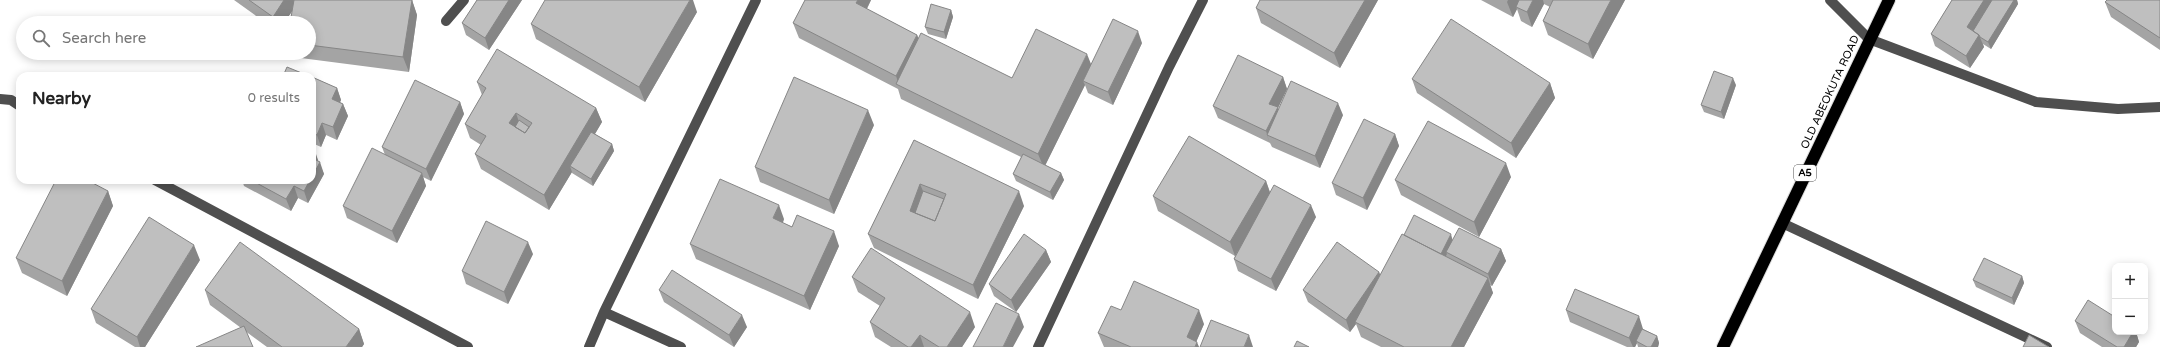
<!DOCTYPE html>
<html lang="en">
<head>
<meta charset="utf-8">
<style>
  body { margin:0; font-family:"Varela Round",sans-serif; background:#f2f2f2; color:#222 }
  .controls { position:absolute; right:12px; bottom:12px; display:grid; overflow:hidden; border-radius:8px; box-shadow:0 2px 10px #0003 }
  .controls button { width:36px; height:36px; display:grid; place-items:center; padding:0; border:0; border-bottom:1px solid #e0e0e0; background:#fff; color:#222; font:20px sans-serif }
  .list { margin:0; padding:0; list-style:none }
  h2 { display:flex; justify-content:space-between; align-items:center; height:52px; margin:0; padding:0 16px; font-size:17px }
  h2 small { font-size:13px; font-weight:400; color:#767676 }
  .icon { flex:none; width:22px; height:22px; fill:none; stroke:currentColor; stroke-width:2; stroke-linecap:round; stroke-linejoin:round }
  .map { position:relative; flex:none; width:2160px; height:347px; overflow:hidden }
  .search { position:absolute; background:#fff; box-shadow:0 2px 10px #0003; left:16px; top:16px; width:300px; height:44px; display:flex; align-items:center; gap:10px; box-sizing:border-box; padding:0 14px; border-radius:22px; color:#767676; font-size:15px }
  .panel { position:absolute; background:#fff; box-shadow:0 2px 10px #0003; left:16px; top:72px; width:300px; height:112px; border-radius:12px }
  .map>svg:first-child { display:block }
  .lines { fill:none; stroke-linecap:round; stroke-linejoin:round }
  .highway-casing { stroke:#dbdbdb; stroke-width:14 }
  .minor { stroke:#4f4f4f; stroke-width:10 }
  .highway { stroke:#000; stroke-width:12 }
  .wall { fill:#a4a4a4 }
  .shaded-wall { fill:#868686 }
  .building { fill:#bfbfbf; stroke:#868686; fill-rule:evenodd }
  .labels { text-anchor:middle; dominant-baseline:central; stroke-width:4; stroke-linejoin:round; paint-order:stroke }
  .shield { fill:#fff; stroke:#4c4c4c; stroke-width:1 }
  .shield-label { font-size:10px; font-weight:bold; fill:#000 }
  .street-label { font-size:11px; fill:#000; stroke:#fff }
</style>
</head>
<body>
<div class="map">
<svg width="2160" height="347" viewBox="0 0 2160 347">
  <rect width="100%" height="100%" fill="#fff"/>
  <g class="lines">
    <g class="highway-casing">
      <path id="highway" d="M1723 347 1889 0"/>
    </g>
    <path class="minor" d="M1830 0 1869 39 2036 102 2118 109 2160 107
      M446 21 464 0
      M0 99 11 100 20 106
      M155 180 468 347
      M1782 223 2047 347
      M589 347 604 312
      M681 347 604 312 756 0
      M1038 347 1169 67 1203 0"/>
    <use href="#highway" class="highway"/>
  </g>
  <path class="wall" d="M234 0H412L417 15 409 72 293 57 292 53H309V23L292 11 284 23H266Z
    M477 0H522L489 50 466 35 462 23Z
    M805 0H871L867 9 917 35 919 39 1012 78 1091 65 1142 43 1113 105 1088 93 1085 85 1045 165 1061 173 1064 180 1053 200 1016 181 1013 174 1021 157 901 99 898 89 799 38 793 23Z
    M1260 0H1378L1340 68 1261 23 1256 8Z
    M1481 0H1625L1593 59 1548 35 1543 21 1550 7 1544 4 1532 27 1521 21 1517 9 1513 17Z
    M1952 0H2017L2018 4 1991 49 1983 44 1984 47 1970 68 1935 46 1931 34Z
    M2160 0V50L2111 17 2105 2Z
    M951 10 953 17 946 39 928 34 925 27Z
    M697 12 645 102 536 39 531 24Z
    M312 77 337 88 341 100 340 102 343 104 348 116 337 140 326 135 321 147 312 143Z
    M1283 77 1287 89 1278 108V109L1343 115 1320 168 1272 147 1270 143 1218 118 1213 106Z
    M1412 79 1550 83 1555 98 1516 158 1417 93Z
    M477 82 596 108 602 122 595 134 612 144 614 151 593 186 572 173V172L549 210 481 169 475 154 481 145 470 138 465 124 482 95Z
    M1736 85 1724 119 1704 112 1701 105Z
    M460 102 464 114 431 181 423 177 426 186 397 243 347 218 343 206 385 155 382 147Z
    M874 125 834 214 760 182 755 167Z
    M1395 134 1399 146 1367 210 1336 195 1332 183Z
    M914 140 1024 206 978 299 874 248 868 234Z
    M312 147 324 174 308 203 298 198 291 211 244 186 242 180H312Z
    M1511 177 1479 237 1401 195 1395 180Z
    M1266 181 1270 192 1316 217 1276 291 1238 271 1234 259 1235 256 1158 211 1153 196Z
    M108 191 113 206 67 296 22 273 16 258Z
    M784 219 783 223 839 246 810 310 696 259 690 244Z
    M1404 235 1453 240 1501 249 1506 261 1492 286 1490 285 1493 293 1464 347H1381L1361 337 1356 324 1350 332 1308 302 1303 290 1379 272 1380 275Z
    M1046 250 1051 262 1016 312 994 296 989 284Z
    M533 254 508 304 466 284 462 271Z
    M200 260 145 347H135L96 323 91 309Z
    M2022 276 2024 283 2014 305 1976 287 1973 280Z
    M852 277 975 327 962 347H891L875 337 870 322 880 306 858 292Z
    M205 290 359 329 364 344 362 347H267L210 305Z
    M659 290 747 327 734 347 664 302Z
    M1121 310 1204 324 1196 342 1199 347H1104L1098 333Z
    M1566 310 1643 329 1657 336 1659 343 1658 347H1638L1637 343 1635 347H1627L1570 322Z
    M2075 321 2115 332H2136L2139 342 2136 347H2102L2080 333Z"/>
  <path class="shaded-wall" d="M284 0H300L284 23H275L273 17Z
    M412 0 417 15 409 72 403 57Z
    M509 0H522L489 50 485 38Z
    M690 0H693L697 12 645 102 639 87Z
    M858 0H871L862 18 856 3Z
    M1365 0H1378L1340 68 1334 53Z
    M1508 0H1521L1516 7 1517 9 1513 17 1507 2Z
    M1533 0H1543L1544 4 1532 27 1527 12Z
    M1611 0H1625L1593 59 1588 44Z
    M1984 0H1996L1974 34 1967 27Z
    M2014 0H2017L2018 4 1991 49 1988 42Z
    M951 10 953 17 946 39 944 32Z
    M1138 31 1142 43 1113 105 1108 92Z
    M917 35 923 50 899 85 896 76Z
    M1979 35 1984 47 1970 68 1966 56Z
    M1087 54 1093 69 1083 81 1085 85 1044 168 1038 154Z
    M1283 77 1287 89 1278 108 1282 119 1267 135 1270 144 1266 131 1269 104Z
    M1733 78 1736 85 1724 119 1721 112Z
    M1550 83 1555 98 1516 158 1511 143Z
    M337 88 341 100 336 111 332 99Z
    M460 102 464 114 431 181 426 169Z
    M1338 103 1343 115 1320 168 1315 156Z
    M343 104 348 116 337 140 333 127Z
    M596 108 602 122 574 169 570 166 572 172 549 210 544 195Z
    M868 110 874 125 834 214 829 200Z
    M516 113 521 128 517 134 509 123Z
    M322 123 326 135 321 147 317 135Z
    M1395 134 1399 146 1367 210 1363 198Z
    M612 144 614 151 593 186 591 179Z
    M314 148 318 160 314 169 312 163V152Z
    M320 162 324 174 308 203 304 191 310 180H312V177Z
    M1506 163 1511 177 1479 237 1474 222Z
    M422 173 426 186 397 243 392 231Z
    M1061 173 1064 180 1053 200 1050 192Z
    M1266 181 1271 196 1235 256 1230 242Z
    M920 184 926 198 917 220 910 211Z
    M294 186 298 198 291 211 286 199Z
    M108 191 113 206 67 296 62 281Z
    M1019 191 1024 206 978 299 973 285Z
    M779 205 784 219 778 233 773 218Z
    M1311 205 1316 217 1276 291 1271 279Z
    M834 231 839 246 810 310 804 296Z
    M1451 234 1453 242 1446 252 1447 254 1442 263 1439 256Z
    M528 242 533 254 508 304 504 292Z
    M194 245 200 260 145 347H140L137 337Z
    M1501 249 1506 261 1492 286 1488 274Z
    M1046 250 1051 262 1016 312 1011 300Z
    M1379 272 1384 284 1355 322 1356 324 1350 332 1346 320Z
    M2022 276 2024 283 2014 305 2012 298Z
    M1488 278 1493 293 1464 347H1451Z
    M1199 310 1204 324 1194 347 1187 337Z
    M970 312 975 327 962 347H947Z
    M1019 314 1024 327 1013 347H1003Z
    M742 315 747 327 734 347 729 335Z
    M1639 316 1643 329 1637 342 1636 341 1637 343 1635 347H1633L1629 338Z
    M359 329 364 344 362 347H346Z
    M2133 332H2136L2139 342 2136 347H2124Z
    M920 335 924 347H911Z
    M1249 335 1253 347H1244Z
    M1657 336 1659 343 1658 347H1651Z
    M1197 342 1199 347H1195Z"/>
  <path class="building" d="M249 0H284L273 17Z
    M294 0H412L403 57 309 45V23H290Z
    M477 0H509L485 38 462 23Z
    M545 0H690L639 87 531 24Z
    M805 0H858L856 3 917 35 896 76 793 23Z
    M1260 0H1365L1334 53 1256 8Z
    M1519 0H1533L1527 12 1516 7Z
    M1553 0H1611L1588 44 1543 21Z
    M1952 0H1984L1967 27 1979 35 1966 56 1931 34Z
    M1992 0H2014L1988 42 1980 37 1979 35 1973 31Z
    M2107 0H2160V38L2105 2Z
    M931 4 951 10 944 32 925 27Z
    M1113 19 1138 31 1108 92 1083 81Z
    M1451 19 1550 83 1511 143 1412 79Z
    M1036 29 1087 54 1038 154 896 84 921 33 1012 78Z
    M497 49 596 108 544 195 475 154 486 136 465 124 486 88 477 82ZM516 113 532 123 525 133 509 123Z
    M1238 55 1283 77 1269 104 1278 107 1266 131 1213 106Z
    M287 67 309 76H283Z
    M1714 71 1733 78 1721 112 1701 105Z
    M312 77 337 88 332 99 343 104 333 127 322 123 317 135 312 133Z
    M794 77 868 110 829 200 755 167Z
    M415 80 460 102 426 169 382 147Z
    M1291 81 1338 103 1315 156 1267 135Z
    M1364 119 1395 134 1363 198 1332 183Z
    M519 120 529 127 525 133 515 127Z
    M1428 121 1506 163 1474 222 1395 180Z
    M591 132 612 144 591 179 570 166Z
    M1189 136 1266 181 1230 242 1153 196Z
    M914 140 1019 191 973 285 868 234ZM920 184 946 194 935 221 910 211Z
    M312 147 314 148 312 152Z
    M372 148 422 173 392 231 343 206Z
    M1023 154 1061 173 1050 192 1013 174Z
    M312 158 320 162 312 177Z
    M720 179 779 205 773 218 792 227 797 215 834 231 804 296 690 244Z
    M56 180H87L108 191 62 281 16 258Z
    M251 180H310L304 191 294 186 286 199Z
    M1274 185 1311 205 1271 279 1234 259Z
    M923 191 944 199 935 221 915 213Z
    M1414 215 1451 234 1441 254 1404 235Z
    M149 217 194 245 137 337 91 309Z
    M486 221 528 242 504 292 462 271Z
    M1459 228 1501 249 1488 274 1446 252Z
    M1024 234 1046 250 1011 300 989 284Z
    M1402 234 1488 278 1451 347H1404L1355 322Z
    M240 242 359 329 346 347H282L205 290Z
    M1337 242 1379 272 1346 320 1303 290Z
    M871 248 970 312 947 347H939L920 335 911 347H908L870 322 885 298 852 277Z
    M1984 258 2022 276 2012 298 1973 280Z
    M672 270 742 315 729 335 659 290Z
    M1134 281 1199 310 1187 337 1197 342 1195 347H1131L1098 333 1111 306 1121 310Z
    M1575 289 1639 316 1629 338 1566 310Z
    M2088 300 2115 317V332H2133L2124 347H2117L2075 321Z
    M996 303 1019 314 1003 347H973Z
    M1211 320 1249 335 1244 347H1200Z
    M244 326 253 347H196Z
    M1642 329 1657 336 1651 347H1647L1636 341Z
    M2029 335 2049 347H2023Z
    M1297 341 1309 347H1294Z"/>
  <g class="labels">
    <rect class="shield" x="1794" y="165" width="22" height="16" rx="3"/>
    <g class="shield-label">
      <text x="1805" y="173">A5</text>
    </g>
    <g class="street-label">
      <text transform="translate(1830 92) rotate(-65)">OLD ABEOKUTA ROAD</text>
    </g>
  </g>
</svg>
<div class="controls">
<button>+</button>
<button>−</button>
</div>
<div class="search"><svg class="icon" aria-label="search" viewBox="0 0 24 24"><circle cx="10" cy="10" r="6"/><path d="M15 15l6 6"/></svg>Search here</div>
<section class="panel">
<h2>Nearby<small>0 results</small></h2>
<ul class="list">
</ul>
</section>
</div>
</body>
</html>
